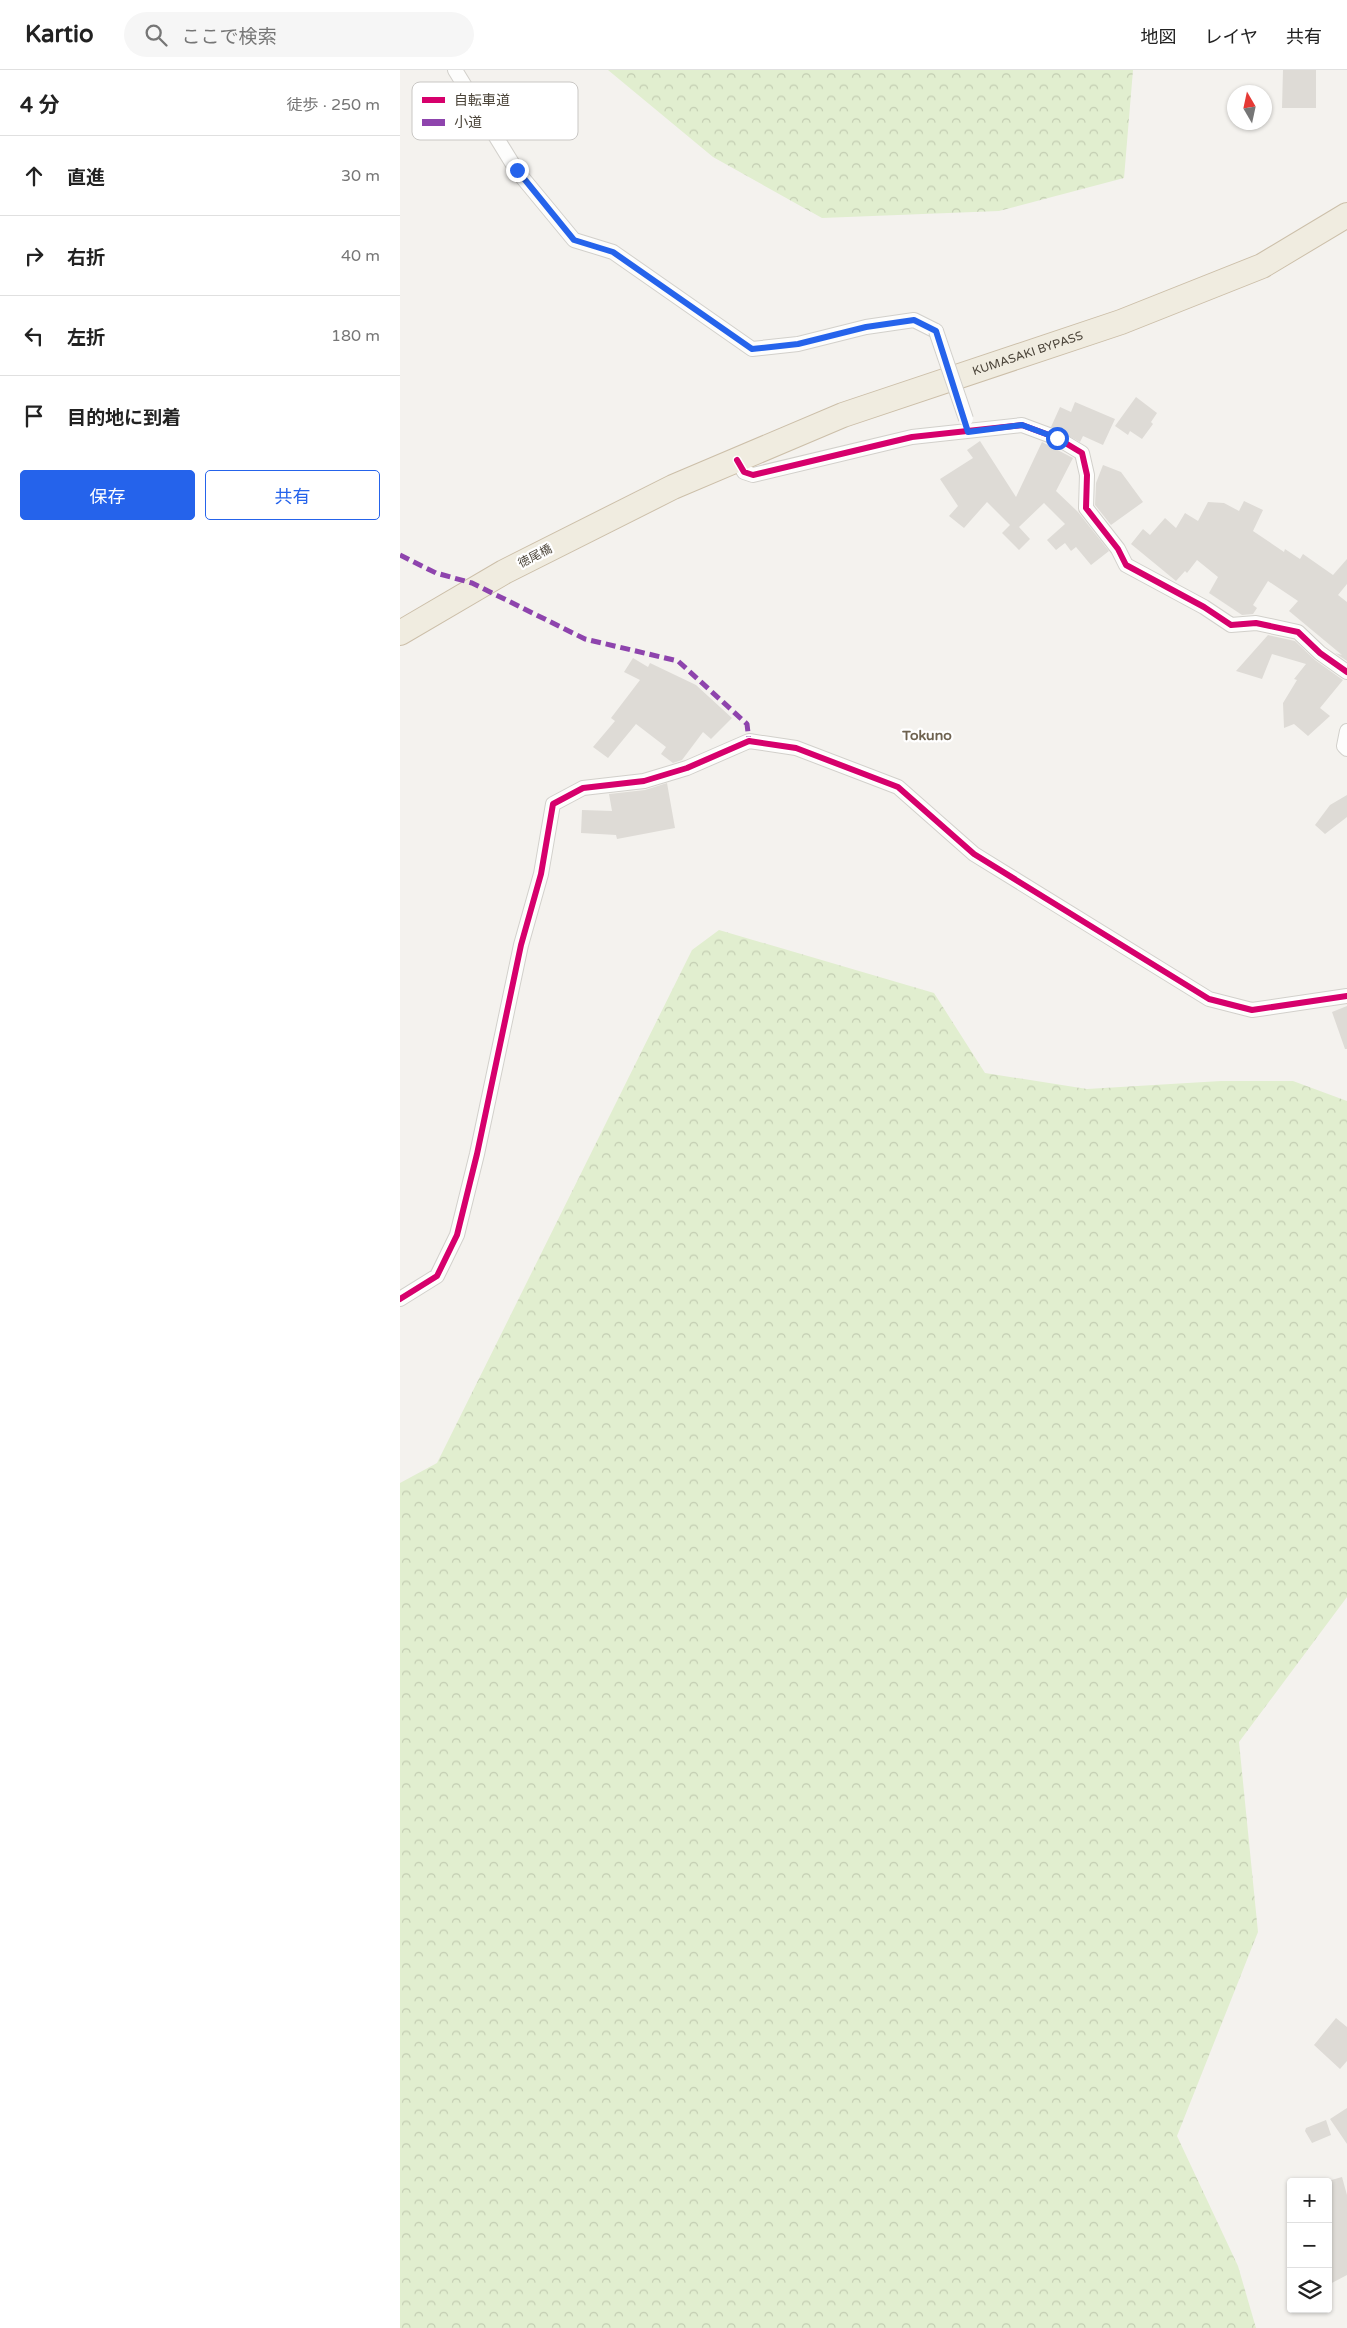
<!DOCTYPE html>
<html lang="ja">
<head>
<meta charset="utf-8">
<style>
  body { margin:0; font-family:"Varela Round","Noto Sans JP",sans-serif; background:#f6f6f6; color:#222 }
  .controls { position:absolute; right:15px; bottom:15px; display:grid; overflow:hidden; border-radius:5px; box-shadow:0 1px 4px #0004 }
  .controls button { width:45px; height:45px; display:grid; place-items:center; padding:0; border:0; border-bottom:1px solid #e0e0e0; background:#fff; color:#222; font:25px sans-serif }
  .compass { position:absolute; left:827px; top:15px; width:45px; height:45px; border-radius:50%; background:#fff; box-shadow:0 1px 4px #0004; rotate:351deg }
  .stop { position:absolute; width:15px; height:15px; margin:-11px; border:4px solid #2563eb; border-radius:50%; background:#fff }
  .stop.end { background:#2563eb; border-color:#fff; box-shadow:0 1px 5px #0008 }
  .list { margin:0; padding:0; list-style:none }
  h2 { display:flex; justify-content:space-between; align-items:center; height:65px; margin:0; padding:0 20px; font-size:21px }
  h2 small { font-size:16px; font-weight:400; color:#767676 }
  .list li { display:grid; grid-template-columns:32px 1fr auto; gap:15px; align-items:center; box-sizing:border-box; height:80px; padding:0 20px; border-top:1px solid #e0e0e0 }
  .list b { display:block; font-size:19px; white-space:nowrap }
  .list em { font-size:16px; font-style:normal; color:#767676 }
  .actions { display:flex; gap:10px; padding:15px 20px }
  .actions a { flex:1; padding:11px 0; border:1px solid #2563eb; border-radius:5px; text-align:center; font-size:18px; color:#2563eb }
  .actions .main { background:#2563eb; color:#fff }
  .icon { flex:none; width:28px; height:28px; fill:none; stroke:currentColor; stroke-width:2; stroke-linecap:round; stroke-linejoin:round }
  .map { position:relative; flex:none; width:947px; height:2258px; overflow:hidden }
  header { display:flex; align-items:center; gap:30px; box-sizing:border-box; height:70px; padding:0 25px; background:#fff; border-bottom:1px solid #e0e0e0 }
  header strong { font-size:24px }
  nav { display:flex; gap:28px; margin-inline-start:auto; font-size:18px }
  .search { width:350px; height:45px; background:#f6f6f6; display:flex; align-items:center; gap:12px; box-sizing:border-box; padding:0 18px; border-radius:28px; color:#767676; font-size:19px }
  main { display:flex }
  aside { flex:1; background:#fff }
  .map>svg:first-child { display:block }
  .forest { fill:url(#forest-crowns) }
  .building { fill:#dedbd6 }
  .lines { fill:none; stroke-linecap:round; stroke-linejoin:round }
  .minor-casing { stroke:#d2d0cb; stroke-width:16 }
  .trunk-casing { stroke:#ccbfa9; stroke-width:26 }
  .minor { stroke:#fdfdfc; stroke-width:14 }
  .trunk { stroke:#f0ece0; stroke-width:24 }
  .minor-bridge-casing { stroke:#d2d0cb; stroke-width:16; stroke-linecap:butt }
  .minor-bridge { stroke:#fdfdfc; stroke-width:14 }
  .quiet { stroke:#8e44ad; stroke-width:5; stroke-dasharray:10 5; stroke-linecap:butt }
  .cycleway-casing { stroke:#fff; stroke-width:9 }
  .cycleway { stroke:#d6006c; stroke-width:6 }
  .route { stroke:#2563eb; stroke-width:6 }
  .labels { text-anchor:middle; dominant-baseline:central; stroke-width:4.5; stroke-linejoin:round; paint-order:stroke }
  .street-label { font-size:12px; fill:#4b4439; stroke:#fff }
  .neighbourhood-label { font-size:14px; font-weight:bold; fill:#6e6250; stroke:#fff }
  .key { fill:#fff; stroke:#c9c7c4; stroke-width:1 }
  .key-label { font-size:14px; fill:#4b4439 }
</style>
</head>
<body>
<header>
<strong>Kartio</strong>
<div class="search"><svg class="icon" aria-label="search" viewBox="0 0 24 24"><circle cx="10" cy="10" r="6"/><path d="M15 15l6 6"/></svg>ここで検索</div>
<nav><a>地図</a><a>レイヤ</a><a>共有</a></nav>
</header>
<main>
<aside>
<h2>4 分<small>徒歩 · 250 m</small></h2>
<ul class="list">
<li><svg class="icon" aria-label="ahead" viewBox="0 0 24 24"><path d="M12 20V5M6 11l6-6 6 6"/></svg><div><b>直進</b></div><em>30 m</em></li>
<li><svg class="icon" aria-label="right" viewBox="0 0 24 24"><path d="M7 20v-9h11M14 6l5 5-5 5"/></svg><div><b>右折</b></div><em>40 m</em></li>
<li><svg class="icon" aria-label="left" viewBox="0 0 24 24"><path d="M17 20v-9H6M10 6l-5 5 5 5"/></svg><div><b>左折</b></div><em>180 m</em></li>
<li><svg class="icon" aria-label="arrive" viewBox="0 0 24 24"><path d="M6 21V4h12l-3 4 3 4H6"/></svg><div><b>目的地に到着</b></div></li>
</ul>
<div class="actions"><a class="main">保存</a><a>共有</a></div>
</aside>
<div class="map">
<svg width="947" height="2258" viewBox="0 0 947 2258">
  <defs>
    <pattern id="forest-crowns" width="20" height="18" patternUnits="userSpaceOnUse" patternTransform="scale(1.25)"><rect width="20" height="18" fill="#e1eecf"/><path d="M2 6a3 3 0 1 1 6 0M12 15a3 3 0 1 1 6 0" fill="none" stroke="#c3cdb2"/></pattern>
  </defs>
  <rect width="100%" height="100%" fill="#f4f2ee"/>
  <path class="forest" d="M208 0H733L724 108 599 141 422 148 313 87Z
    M319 860 534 923 585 1003 687 1019 821 1011H893L947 1031V1527L839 1672 858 1862 777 2066 838 2196 856 2258H0V1413L37 1393 292 880Z"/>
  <path class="building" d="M883 0H916V38H882Z
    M736 327 757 343 751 352 753 354 742 369 730 361 728 365 715 356Z
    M675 332 715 349 703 375 683 366 680 372 651 357 660 337 671 342Z
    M580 371 616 427 642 372 673 388 656 421 678 442 709 481 691 495 676 477 671 481 665 473 656 480 647 470 665 454 644 433 619 457 630 469 619 480 602 463 610 455 587 432 564 458 549 446 558 436 540 409 573 388 567 380Z
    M703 395 721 402 743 432 711 455 695 435 696 413Z
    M844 431 863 440 853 461 884 482 885 479 900 489 903 484 933 505 947 489V514L938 525 947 532V591L935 583 942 585 889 541 898 531 868 511 853 535 857 538 853 544 842 545 809 523 818 507 797 490 787 503 785 501 776 511 731 474 743 459 750 465 765 448 776 458 785 443 798 451 808 432 824 433 839 441Z
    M868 565 895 571 915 590 943 610 920 638 930 646 908 666 894 654 884 658 883 633 897 610 894 609 906 594 872 584 862 609 836 601Z
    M233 588 248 597 250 593 296 615 332 648 311 669 303 662 282 690 273 693 261 684 266 677 236 654 208 688 193 677 215 651 211 648 240 610 224 602Z
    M267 713 275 758 217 769 216 765 181 763 182 740 212 741 209 724 245 720Z
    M947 725V747L925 764 915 755 930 735Z
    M947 936V979H945L932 942Z
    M936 1948 947 1957V1991L940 1999 914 1975Z
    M947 2038V2074L930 2049Z
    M926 2050 931 2065 912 2073 905 2061 906 2058Z
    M942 2107 947 2125V2205L928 2215V2111Z"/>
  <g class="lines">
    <g class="minor-casing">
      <path id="minor" d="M55 0 117 101 174 170 213 182 352 279 398 274 466 257 514 250 536 261
        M337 390 344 402 353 405 512 367 622 355 657 368 682 383 687 405 686 438 718 479 726 495 804 537 831 555 856 553 898 562 920 583 947 602
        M947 661 944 676 947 679
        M0 1229 37 1206 57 1165 77 1084 121 875 141 804 153 734 183 718 244 711 287 698 349 671 396 678 498 717 574 784 809 929 852 940 947 926"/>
    </g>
    <g class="trunk-casing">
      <g id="trunk">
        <path id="s1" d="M0 563 104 502 273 417 443 345 721 252 862 196 947 145"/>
      </g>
    </g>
    <use href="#minor" class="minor"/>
    <use href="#trunk" class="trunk"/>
    <g class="minor-bridge-casing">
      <path id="minor-bridge" d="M536 261 566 349"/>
    </g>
    <use href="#minor-bridge" class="minor-bridge"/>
    <path class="quiet" d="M0 485 36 503 72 513 185 569 278 591 347 654 349 671"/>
    <g class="cycleway-casing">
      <path id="cycleway" d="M337 390 344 402 353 405 512 367 622 355 657 368 682 383 687 405 686 438 718 479 726 495 804 537 831 555 856 553 898 562 920 583 947 602
        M0 1229 37 1206 57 1165 77 1084 121 875 141 804 153 734 183 718 244 711 287 698 349 671 396 678 498 717 574 784 809 929 852 940 947 926"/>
    </g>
    <use href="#cycleway" class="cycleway"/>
  </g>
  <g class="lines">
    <path class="route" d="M117 100 174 170 213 182 352 279 398 274 466 257 514 250 536 261 568 362 622 355 657 368"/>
  </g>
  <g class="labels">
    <g class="street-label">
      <text stroke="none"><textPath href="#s1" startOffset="689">KUMASAKI BYPASS</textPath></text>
      <text transform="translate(135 486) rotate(-27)">徳尾橋</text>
    </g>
    <g class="neighbourhood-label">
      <text x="527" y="665">Tokuno</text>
    </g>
  </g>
  <rect x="12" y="12" width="166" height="58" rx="8" class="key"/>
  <rect x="22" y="27" width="23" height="6" fill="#d6006c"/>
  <rect x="22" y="49" width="23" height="7" fill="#8e44ad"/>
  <g class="key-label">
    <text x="54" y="35">自転車道</text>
    <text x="54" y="57">小道</text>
  </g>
</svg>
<div class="controls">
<button>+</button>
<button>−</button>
<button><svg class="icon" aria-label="layers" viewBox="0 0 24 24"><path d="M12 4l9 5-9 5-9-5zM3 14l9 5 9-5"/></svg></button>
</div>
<svg class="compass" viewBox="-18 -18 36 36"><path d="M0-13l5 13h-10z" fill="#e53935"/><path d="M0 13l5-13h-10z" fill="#767676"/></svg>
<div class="stop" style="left:657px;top:368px"></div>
<div class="stop end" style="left:117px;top:100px"></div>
</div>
</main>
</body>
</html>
